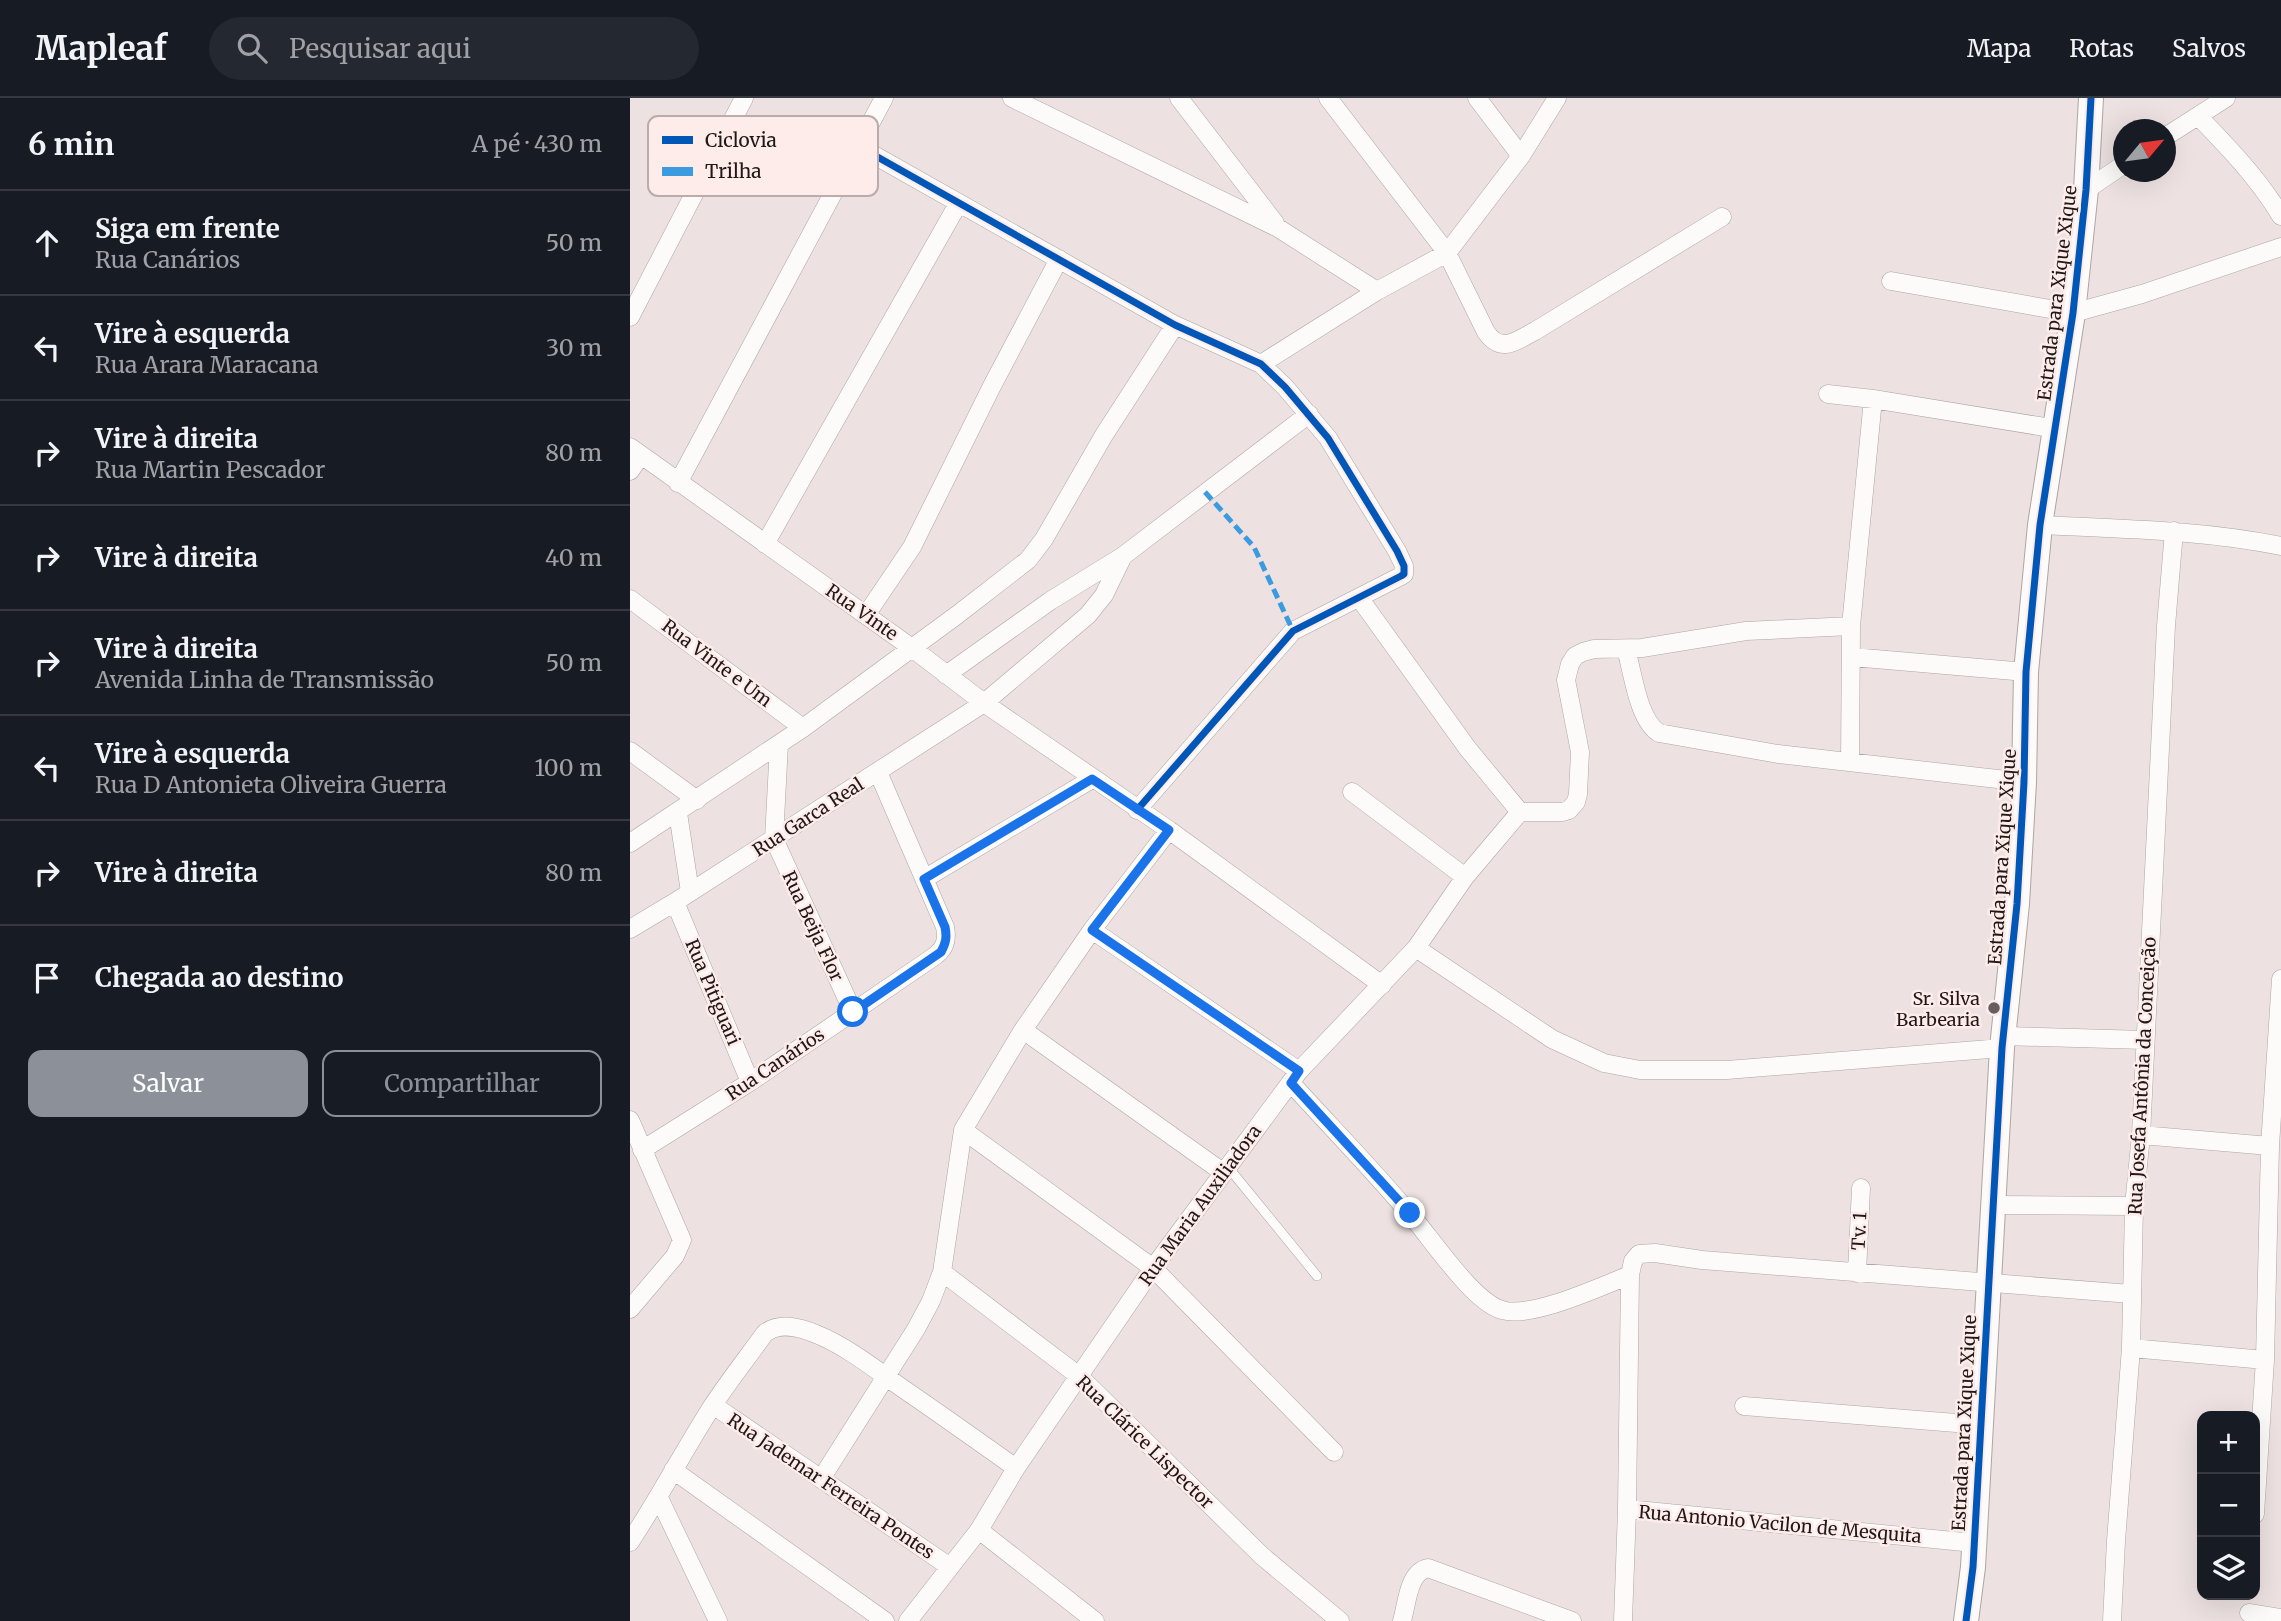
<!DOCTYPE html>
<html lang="pt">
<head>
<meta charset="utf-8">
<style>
  body { margin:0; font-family:Merriweather,serif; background:#242831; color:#f1f3f6 }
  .controls { position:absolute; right:21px; bottom:21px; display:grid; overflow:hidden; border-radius:14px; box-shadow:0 7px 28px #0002 }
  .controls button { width:63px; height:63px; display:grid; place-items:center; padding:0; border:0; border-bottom:2px solid #363941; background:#171b24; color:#f1f3f6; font:35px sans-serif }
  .compass { position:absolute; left:1483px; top:21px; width:63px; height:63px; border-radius:50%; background:#171b24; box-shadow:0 7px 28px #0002; rotate:61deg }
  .stop { position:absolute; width:21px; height:21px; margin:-16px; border:5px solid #1a73e8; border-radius:50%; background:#fff }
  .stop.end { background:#1a73e8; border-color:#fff; box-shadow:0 2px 7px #0008 }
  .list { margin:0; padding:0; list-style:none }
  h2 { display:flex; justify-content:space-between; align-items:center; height:91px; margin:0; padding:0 28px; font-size:30px }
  h2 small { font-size:23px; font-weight:400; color:#9ea1a6 }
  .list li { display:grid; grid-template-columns:46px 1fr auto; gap:21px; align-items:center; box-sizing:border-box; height:105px; padding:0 28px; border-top:2px solid #363941 }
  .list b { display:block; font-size:26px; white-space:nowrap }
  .list p { margin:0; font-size:23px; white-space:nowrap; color:#9ea1a6 }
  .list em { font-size:23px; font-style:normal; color:#9ea1a6 }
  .actions { display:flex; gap:14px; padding:21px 28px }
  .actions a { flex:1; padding:16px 0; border:2px solid #8c9099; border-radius:14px; text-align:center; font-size:24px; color:#8c9099 }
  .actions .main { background:#8c9099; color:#fff }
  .icon { flex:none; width:38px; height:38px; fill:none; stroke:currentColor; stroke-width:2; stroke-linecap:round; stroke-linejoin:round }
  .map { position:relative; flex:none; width:1651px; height:1523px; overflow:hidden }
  header { display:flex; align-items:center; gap:42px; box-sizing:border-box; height:98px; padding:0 35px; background:#171b24; border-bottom:2px solid #363941 }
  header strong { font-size:33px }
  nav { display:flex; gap:38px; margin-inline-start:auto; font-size:24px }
  .search { width:490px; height:63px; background:#242831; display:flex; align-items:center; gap:18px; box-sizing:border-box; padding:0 24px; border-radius:38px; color:#9ea1a6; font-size:26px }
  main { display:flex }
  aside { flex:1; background:#171b24 }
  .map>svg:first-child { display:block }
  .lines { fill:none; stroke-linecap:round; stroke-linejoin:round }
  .lane-casing { stroke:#ada5a4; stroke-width:10 }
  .street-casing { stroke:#ada5a4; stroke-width:19 }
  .secondary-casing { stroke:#ada5a4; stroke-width:26 }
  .lane { stroke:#fcfbfa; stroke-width:9 }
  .street { stroke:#fcfbfa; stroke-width:18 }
  .secondary { stroke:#fcfbfa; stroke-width:24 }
  .quiet { stroke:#3c9adf; stroke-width:5; stroke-dasharray:10 5; stroke-linecap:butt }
  .cycleway-casing { stroke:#feecea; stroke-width:11 }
  .cycleway { stroke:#0057b8; stroke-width:7 }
  .route { stroke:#1a73e8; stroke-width:9 }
  .poi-dot { fill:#675f5e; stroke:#feecea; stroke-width:2.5 }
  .labels { text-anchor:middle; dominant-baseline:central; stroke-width:5; stroke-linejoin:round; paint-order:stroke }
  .street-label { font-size:18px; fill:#1f1817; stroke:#feecea }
  .poi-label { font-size:18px; fill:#1f1817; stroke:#feecea; text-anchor:end }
  .key { fill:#feecea; stroke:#bbacab; stroke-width:2 }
  .key-label { font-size:19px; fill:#1f1817 }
</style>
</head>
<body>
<header>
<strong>Mapleaf</strong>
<div class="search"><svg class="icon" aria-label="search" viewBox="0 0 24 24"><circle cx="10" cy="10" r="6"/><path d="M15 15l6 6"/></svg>Pesquisar aqui</div>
<nav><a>Mapa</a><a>Rotas</a><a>Salvos</a></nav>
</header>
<main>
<aside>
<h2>6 min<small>A pé · 430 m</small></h2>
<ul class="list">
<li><svg class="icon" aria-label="ahead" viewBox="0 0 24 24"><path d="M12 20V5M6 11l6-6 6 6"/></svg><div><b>Siga em frente</b><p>Rua Canários</p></div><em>50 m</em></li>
<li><svg class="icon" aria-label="left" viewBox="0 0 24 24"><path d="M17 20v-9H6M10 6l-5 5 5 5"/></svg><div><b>Vire à esquerda</b><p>Rua Arara Maracana</p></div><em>30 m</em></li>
<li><svg class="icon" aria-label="right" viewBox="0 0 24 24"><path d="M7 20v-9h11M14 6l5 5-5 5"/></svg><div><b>Vire à direita</b><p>Rua Martin Pescador</p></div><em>80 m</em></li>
<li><svg class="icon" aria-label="right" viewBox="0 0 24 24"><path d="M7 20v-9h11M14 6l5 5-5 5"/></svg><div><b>Vire à direita</b></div><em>40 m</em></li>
<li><svg class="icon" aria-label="right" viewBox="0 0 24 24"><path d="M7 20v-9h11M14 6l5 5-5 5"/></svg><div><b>Vire à direita</b><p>Avenida Linha de Transmissão</p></div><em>50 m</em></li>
<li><svg class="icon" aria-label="left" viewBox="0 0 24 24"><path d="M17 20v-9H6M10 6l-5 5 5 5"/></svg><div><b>Vire à esquerda</b><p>Rua D Antonieta Oliveira Guerra</p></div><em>100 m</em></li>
<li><svg class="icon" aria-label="right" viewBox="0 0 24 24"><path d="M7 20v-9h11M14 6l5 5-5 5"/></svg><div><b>Vire à direita</b></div><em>80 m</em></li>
<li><svg class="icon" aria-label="arrive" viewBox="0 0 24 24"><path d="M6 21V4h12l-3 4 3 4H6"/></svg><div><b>Chegada ao destino</b></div></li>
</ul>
<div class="actions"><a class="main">Salvar</a><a>Compartilhar</a></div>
</aside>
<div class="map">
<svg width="1651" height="1523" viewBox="0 0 1651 1523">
  <rect width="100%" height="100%" fill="#ede2e1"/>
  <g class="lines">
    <g class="lane-casing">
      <path id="lane" d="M598 1069 687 1178"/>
    </g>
    <g class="street-casing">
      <path id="street" d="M382 0 648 130 747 193
        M549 0 645 125
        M698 0 817 155 856 234C871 256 886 243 905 233L1092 119
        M847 0 891 58
        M1568 18C1598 49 1628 80 1651 118
        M1535 39 1596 0
        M228 48 545 227 631 266 655 289 698 340 767 453 774 468V476L771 478 663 533 507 712
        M1456 92 1493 67
        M1261 183 1443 215 1512 196 1651 149
        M0 219 114 0
        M631 266 747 193 817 155 891 58 927 0
        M1198 296 1243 301 1427 331
        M0 349 282 550 354 605 539 732 752 887
        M0 373 11 357
        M48 385 254 0
        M1410 427C1491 431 1572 432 1651 448
        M135 446 328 106
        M0 501 173 630
        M730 501 838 651 890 714
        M236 517 282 449 362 288 429 161
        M996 551C1003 575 1008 622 1029 635L1148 656 1394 684
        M1222 559 1396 574
        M316 577 420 503 493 458 679 316
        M149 646 144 741 223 914
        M0 653 67 702
        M1220 663 1221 528 1243 301
        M722 694 835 779
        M890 714H932L939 712 946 704 948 696 950 654 936 582 940 566 945 558 953 554 964 551 1012 550 1116 533 1221 528
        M48 715 60 794
        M0 745 173 630 327 517 398 462 414 441 474 337 545 227
        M294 781 462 681
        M45 804 120 984
        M0 831 45 804 354 605 458 517 474 497 493 458
        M462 832 669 973
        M786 850 922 941 974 965 1010 972H1097L1372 950
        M393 932 594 1075
        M1373 938 1515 942
        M661 985C701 1029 742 1071 780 1116 801 1140 843 1204 872 1212 902 1221 971 1188 1000 1177
        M0 1022 52 1142 45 1158 0 1211
        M333 1032 523 1170 704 1354
        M1511 1037 1640 1048
        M12 1052 120 984 302 860C314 852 318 844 315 829L248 674
        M1363 1107 1504 1108
        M312 1174 449 1278 632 1458 710 1523
        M1227 1175 1231 1090
        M1501 1250 1635 1262
        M83 1307 320 1469
        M1114 1308 1351 1327
        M43 1372 255 1523
        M191 1381 286 1231 301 1203 312 1174 333 1032 393 932 462 832 539 732
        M29 1400 88 1523
        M997 1411 1344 1445
        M1625 1416 1635 1262 1640 1048 1651 881
        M349 1432 465 1523
        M0 1444C29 1400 53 1354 81 1310 98 1284 117 1260 135 1235 150 1224 169 1229 186 1236 216 1248 245 1271 272 1290 310 1316 348 1343 386 1370
        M1619 1515 1651 1520
        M278 1523 349 1432 386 1370 523 1170 669 973 786 850 835 779 890 714
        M772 1523C777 1506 778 1474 798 1470L942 1523
        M993 1523 997 1411 1000 1177 1003 1163 1009 1156 1025 1155 1072 1162 1501 1196
        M1482 1523 1486 1443 1501 1250 1504 1108 1511 1037 1536 528 1544 433"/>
    </g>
    <g class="secondary-casing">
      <path id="secondary" d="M1336 1523 1343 1469 1372 950 1387 806 1394 684 1396 574 1410 427 1443 215 1456 92 1461 0"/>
    </g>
    <use href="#lane" class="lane"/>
    <use href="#street" class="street"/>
    <use href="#secondary" class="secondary"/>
    <path class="quiet" d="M575 394 624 449 663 533"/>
    <g class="cycleway-casing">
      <path id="cycleway" d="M228 48 545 227 631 266 655 289 698 340 767 453 774 468V476L771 478 663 533 507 712
        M1336 1523 1343 1469 1372 950 1387 806 1394 684 1396 574 1410 427 1443 215 1456 92 1461 0"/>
    </g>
    <use href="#cycleway" class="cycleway"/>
  </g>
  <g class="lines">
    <path class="route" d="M223 914 311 854C316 845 317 839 315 829L294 781 462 681 539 732 462 832 669 973 661 985 780 1115"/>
  </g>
  <circle class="poi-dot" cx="1364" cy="910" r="7"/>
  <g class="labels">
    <g class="street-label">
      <text transform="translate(1427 195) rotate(-83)">Estrada para Xique Xique</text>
      <text transform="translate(232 514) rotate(35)">Rua Vinte</text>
      <text transform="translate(87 565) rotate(37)">Rua Vinte e Um</text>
      <text transform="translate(178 719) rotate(-33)">Rua Garca Real</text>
      <text transform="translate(1372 759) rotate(-86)">Estrada para Xique Xique</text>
      <text transform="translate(183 828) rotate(65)">Rua Beija Flor</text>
      <text transform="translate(83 894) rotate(67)">Rua Pitiguari</text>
      <text transform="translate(145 966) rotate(-34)">Rua Canários</text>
      <text transform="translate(1512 978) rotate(-87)">Rua Josefa Antônia da Conceição</text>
      <text transform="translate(570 1107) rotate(-54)">Rua Maria Auxiliadora</text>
      <text transform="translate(1229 1133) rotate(-87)">Tv. 1</text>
      <text transform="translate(1334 1325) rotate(-87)">Estrada para Xique Xique</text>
      <text transform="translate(515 1344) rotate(44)">Rua Clárice Lispector</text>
      <text transform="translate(201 1388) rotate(34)">Rua Jademar Ferreira Pontes</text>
      <text transform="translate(1150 1426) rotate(5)">Rua Antonio Vacilon de Mesquita</text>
    </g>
    <g class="poi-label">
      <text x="1350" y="900">Sr. Silva<tspan x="1350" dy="21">Barbearia</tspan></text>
    </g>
  </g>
  <rect x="18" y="18" width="230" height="80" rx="10" class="key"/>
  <rect x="32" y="38" width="31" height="8" fill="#0057b8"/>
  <rect x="32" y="69" width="31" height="9" fill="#3c9adf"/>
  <g class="key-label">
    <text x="75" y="49">Ciclovia</text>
    <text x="75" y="80">Trilha</text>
  </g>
</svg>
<div class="controls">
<button>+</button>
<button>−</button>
<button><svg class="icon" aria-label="layers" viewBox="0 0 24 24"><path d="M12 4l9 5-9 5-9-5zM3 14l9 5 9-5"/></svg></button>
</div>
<svg class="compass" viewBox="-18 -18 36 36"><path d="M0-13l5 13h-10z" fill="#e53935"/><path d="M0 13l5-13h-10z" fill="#9ea1a6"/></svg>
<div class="stop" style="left:223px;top:914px"></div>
<div class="stop end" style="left:780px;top:1115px"></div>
</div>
</main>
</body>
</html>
